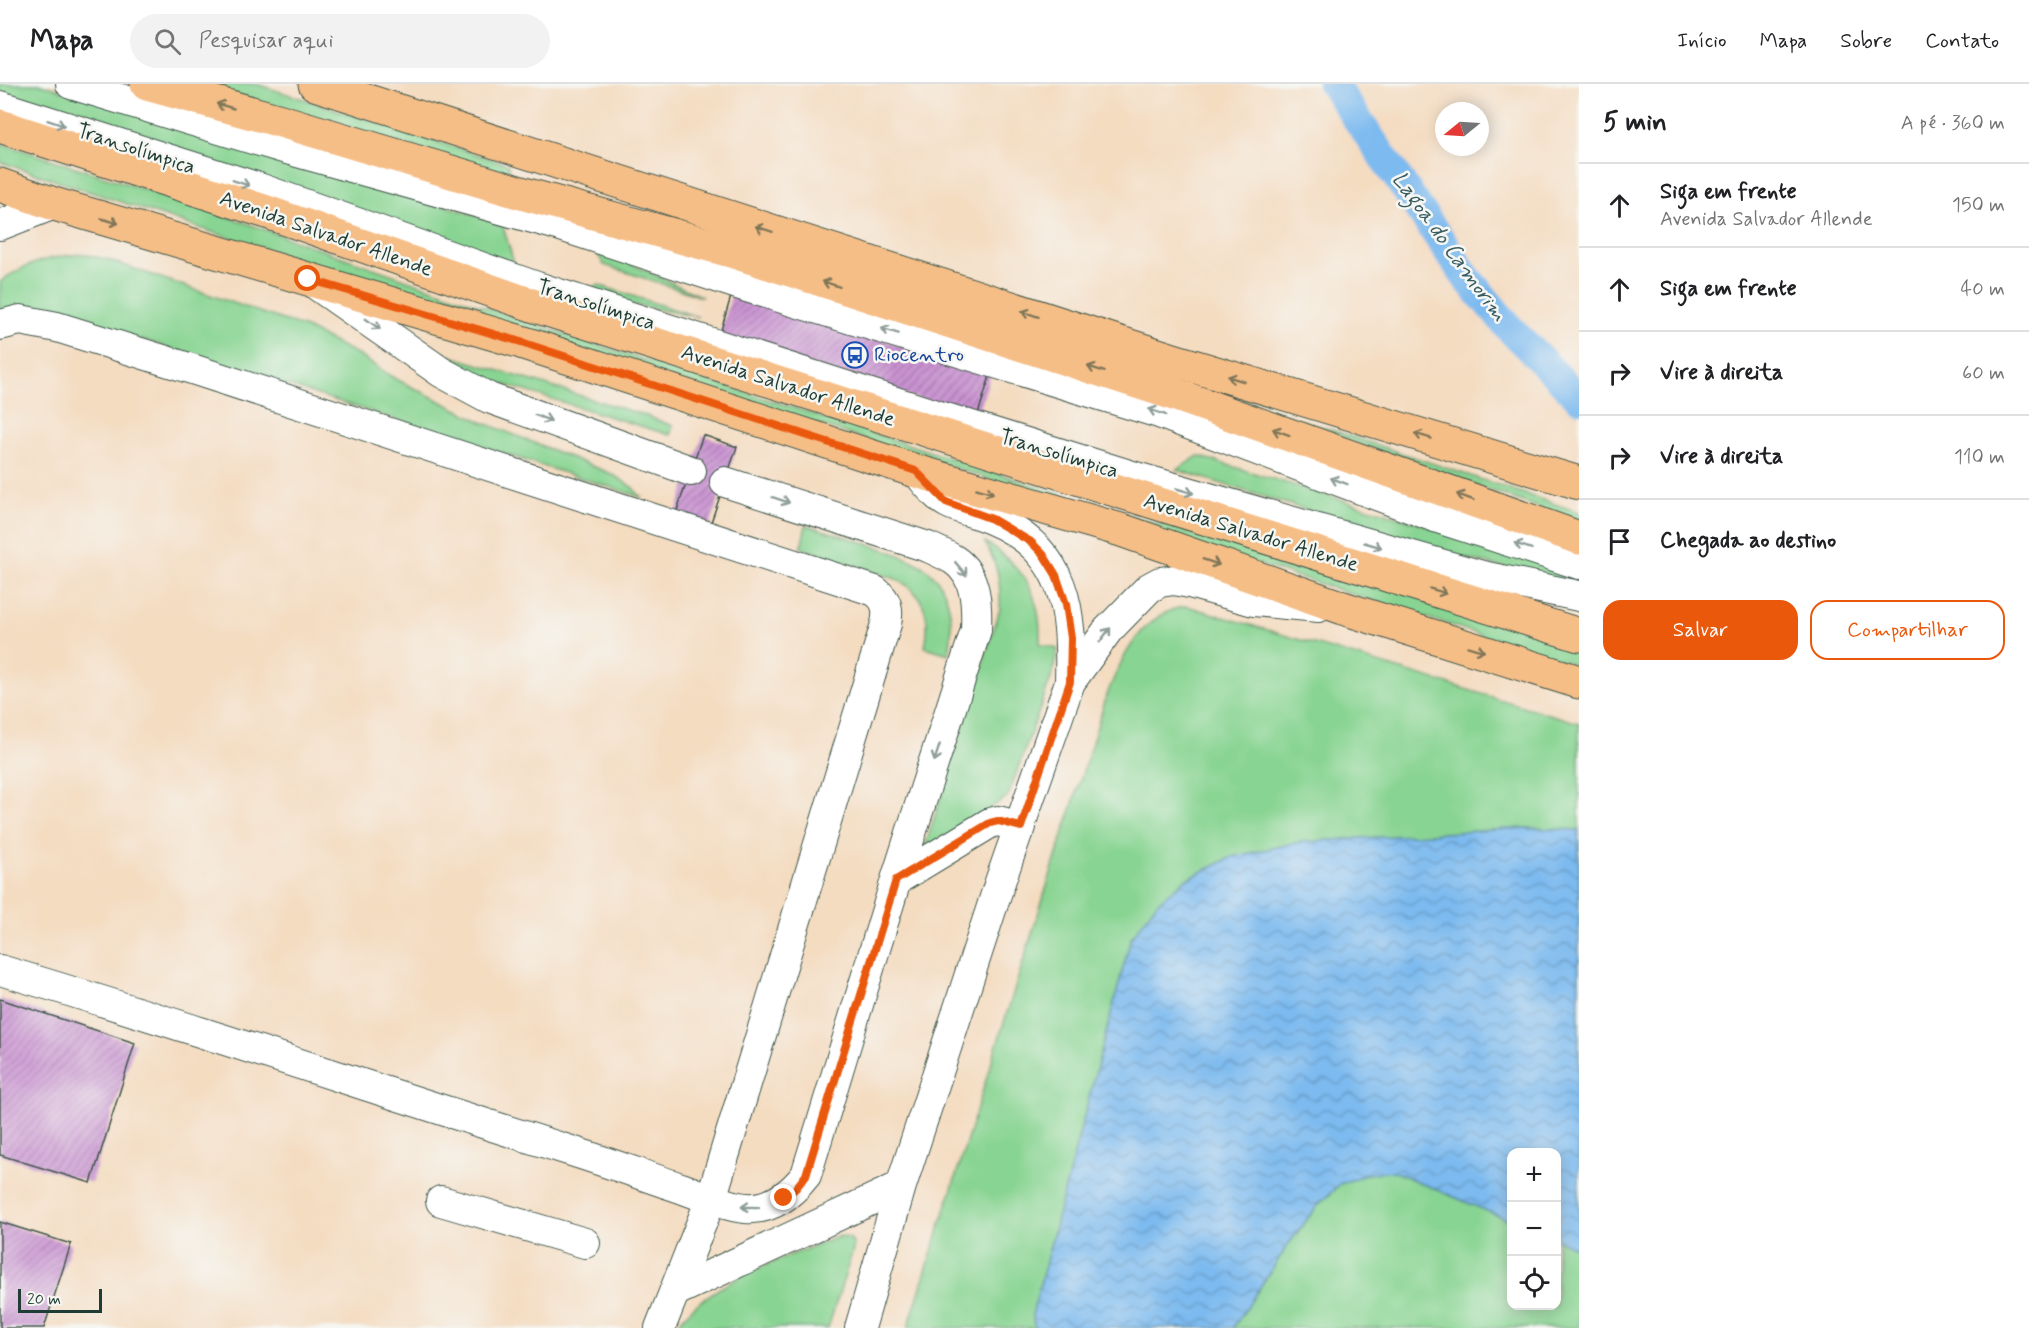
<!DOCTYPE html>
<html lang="pt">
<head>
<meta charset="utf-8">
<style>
  body { margin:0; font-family:Mynerve,sans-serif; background:#f2f2f2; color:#202124 }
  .controls { position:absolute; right:18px; bottom:18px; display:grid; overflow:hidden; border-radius:12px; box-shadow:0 3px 15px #0003 }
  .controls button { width:54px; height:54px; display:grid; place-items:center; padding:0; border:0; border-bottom:2px solid #e0e0e0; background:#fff; color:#202124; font:30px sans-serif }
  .compass { position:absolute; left:1435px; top:18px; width:54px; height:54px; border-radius:50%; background:#fff; box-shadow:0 3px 15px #0003; rotate:252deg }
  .scale { position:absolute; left:18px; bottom:15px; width:84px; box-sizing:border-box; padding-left:6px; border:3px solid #1f3d34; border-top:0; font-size:16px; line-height:21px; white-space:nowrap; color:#1f3d34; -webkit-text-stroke:4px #f6f6f2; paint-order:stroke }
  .stop { position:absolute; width:18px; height:18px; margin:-14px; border:4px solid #ea580c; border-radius:50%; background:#fff }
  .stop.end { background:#ea580c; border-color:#fff; box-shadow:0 2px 6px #0008 }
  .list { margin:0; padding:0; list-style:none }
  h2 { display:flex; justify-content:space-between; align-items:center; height:78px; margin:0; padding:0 24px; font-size:26px }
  h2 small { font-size:20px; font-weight:400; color:#757577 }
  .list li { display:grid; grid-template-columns:39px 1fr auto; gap:18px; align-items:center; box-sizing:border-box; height:84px; padding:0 24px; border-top:2px solid #e0e0e0 }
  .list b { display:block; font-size:22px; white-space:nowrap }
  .list p { margin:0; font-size:20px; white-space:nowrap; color:#757577 }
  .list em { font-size:20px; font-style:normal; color:#757577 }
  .actions { display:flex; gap:12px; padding:18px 24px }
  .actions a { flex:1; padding:14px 0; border:2px solid #ea580c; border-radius:18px; text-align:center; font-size:21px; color:#ea580c }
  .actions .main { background:#ea580c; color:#fff }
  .icon { flex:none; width:33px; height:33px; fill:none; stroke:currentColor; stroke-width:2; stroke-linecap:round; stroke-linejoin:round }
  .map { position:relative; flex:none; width:1579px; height:1244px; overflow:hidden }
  header { display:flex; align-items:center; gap:36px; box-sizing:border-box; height:84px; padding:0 30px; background:#fff; border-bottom:2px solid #e0e0e0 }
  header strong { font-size:28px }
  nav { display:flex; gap:33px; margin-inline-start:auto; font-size:21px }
  .search { width:420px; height:54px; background:#f2f2f2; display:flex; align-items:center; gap:15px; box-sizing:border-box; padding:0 21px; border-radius:33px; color:#757577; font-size:22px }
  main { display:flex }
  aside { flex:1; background:#fff }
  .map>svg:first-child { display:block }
  .green { fill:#88d492; stroke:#548863; stroke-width:1.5 }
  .water { fill:url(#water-waves); stroke:#4e7c92; stroke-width:1.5 }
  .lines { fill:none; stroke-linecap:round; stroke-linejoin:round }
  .canal { stroke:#7cbaef; stroke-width:30 }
  .building { fill:url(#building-hatch) }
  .minor-casing { stroke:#3f5549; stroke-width:32 }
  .major-casing { stroke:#3f5549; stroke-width:35 }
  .highway-casing { stroke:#3f5549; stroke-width:35 }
  .minor { stroke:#fff; stroke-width:30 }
  .major { stroke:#f6be87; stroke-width:33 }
  .highway { stroke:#f6be87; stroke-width:33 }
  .oneway { stroke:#807759 }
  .oneway2 { stroke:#8f9e9a }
  .route { stroke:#ea580c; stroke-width:8 }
  .labels { text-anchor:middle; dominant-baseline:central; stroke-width:5; stroke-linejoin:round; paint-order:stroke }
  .street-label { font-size:21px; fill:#1f3d34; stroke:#f6f6f2 }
  .transit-label { font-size:21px; fill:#164399; stroke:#f6f6f2; text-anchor:start }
  .water-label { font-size:22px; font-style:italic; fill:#365c63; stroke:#f6f6f2 }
</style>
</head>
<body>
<header>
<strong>Mapa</strong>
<div class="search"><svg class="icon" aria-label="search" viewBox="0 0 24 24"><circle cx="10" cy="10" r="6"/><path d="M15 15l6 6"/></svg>Pesquisar aqui</div>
<nav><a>Início</a><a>Mapa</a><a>Sobre</a><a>Contato</a></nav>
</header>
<main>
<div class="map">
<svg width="1579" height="1244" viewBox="0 0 1579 1244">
  <defs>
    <pattern id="water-waves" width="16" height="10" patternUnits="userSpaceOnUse" patternTransform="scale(1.5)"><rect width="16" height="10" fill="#7cbaef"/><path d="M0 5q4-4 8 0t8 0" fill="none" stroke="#6598c2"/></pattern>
    <pattern id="building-hatch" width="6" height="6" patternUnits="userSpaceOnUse" patternTransform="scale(1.5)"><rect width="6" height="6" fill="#ca93d2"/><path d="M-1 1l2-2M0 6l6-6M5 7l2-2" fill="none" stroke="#a379ab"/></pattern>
  </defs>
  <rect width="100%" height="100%" fill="#f6f6f2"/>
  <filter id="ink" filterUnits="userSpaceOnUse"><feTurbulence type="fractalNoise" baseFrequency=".0167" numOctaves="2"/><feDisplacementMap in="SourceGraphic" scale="12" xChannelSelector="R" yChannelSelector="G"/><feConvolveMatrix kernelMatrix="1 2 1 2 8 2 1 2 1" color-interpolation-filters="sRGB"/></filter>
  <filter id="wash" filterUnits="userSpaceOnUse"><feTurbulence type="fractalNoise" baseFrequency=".008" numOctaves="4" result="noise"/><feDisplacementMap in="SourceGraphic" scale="24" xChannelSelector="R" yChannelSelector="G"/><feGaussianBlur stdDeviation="1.35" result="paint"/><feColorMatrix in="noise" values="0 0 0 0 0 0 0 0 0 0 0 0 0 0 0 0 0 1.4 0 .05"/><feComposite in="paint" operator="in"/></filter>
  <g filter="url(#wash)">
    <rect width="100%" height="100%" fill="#f4dcc1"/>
    <path class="green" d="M0 0H41L502 139 514 179 0 12Z
      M185 0H256L504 79 508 81 510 87 508 89Z
      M0 59 203 124 527 238 1127 431 1454 521 1579 563V582L196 143 0 78Z
      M593 162 702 213 604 181Z
      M82 170 106 175 306 244 355 269 394 294 482 338 612 390 632 403 641 413 147 257 0 229V198C24 179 52 172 82 170Z
      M598 201 698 233 577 210Z
      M428 265 644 331 673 342 670 351 476 292Z
      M1181 296 1579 428V438Z
      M1198 372 1579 488V501L1463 474 1177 386Z
      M806 441C837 451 906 468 929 487 952 507 954 542 949 570L925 563C931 533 925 509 896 495L801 464Z
      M984 457C1024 483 1042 510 1040 560L1058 565 1052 591 1008 712 922 772 1000 525C1001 497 998 481 984 457Z
      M1187 522 1579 639V746L1526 744 1300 758 1232 773 1185 796 1158 818 1131 854 1032 1231 1035 1244H908L1107 611C1121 574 1143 528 1187 522Z
      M1393 1087 1511 1137 1512 1222H1556L1557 1155 1579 1165V1244H1233L1288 1161 1317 1122 1340 1100 1367 1090Z
      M840 1152 851 1155 853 1160V1166L828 1244H675C706 1197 789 1173 840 1152Z"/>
    <path class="water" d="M1526 744 1579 746V1165L1557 1155 1556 1068H1512L1511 1137 1393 1087 1367 1090 1340 1100 1317 1122 1288 1161 1233 1244H1035L1032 1231 1131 854 1158 818 1185 796 1232 773 1300 758Z"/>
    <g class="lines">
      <path class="canal" d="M1333 0 1466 193 1510 245 1579 314"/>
    </g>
    <g id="blocks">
      <path class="building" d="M732 209 991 289 977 333 719 253Z
        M703 351 737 363 710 441 676 429Z
        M0 915 135 959 91 1099 0 1071Z
        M0 1138 71 1160 44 1244H0Z"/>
    </g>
  </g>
  <g filter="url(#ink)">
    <use href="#blocks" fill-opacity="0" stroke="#3f5549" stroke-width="1.5"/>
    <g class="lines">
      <g class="minor-casing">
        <path id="minor" d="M71 0 283 64 558 141 750 204 1159 329 1435 433 1579 480
          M0 22 256 103 537 203 933 330 1139 394 1482 492 1579 512
          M0 141 54 120
          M318 202 441 288 489 314 691 387
          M0 241 20 236 57 243 192 285 875 507C887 516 889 525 886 540L711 1115 660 1244
          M916 387C926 398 935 412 948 419 962 426 977 429 991 435 1067 466 1072 526 1070 598
          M896 796 990 739 998 737 1021 743
          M0 886C189 942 376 1006 565 1065 604 1077 642 1091 681 1104 701 1111 724 1122 746 1124 772 1126 791 1110 806 1091L896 796 976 546C977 522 977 491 954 476 946 471 937 467 928 463L725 398
          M441 1117 585 1159
          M674 1208 901 1102
          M860 1244 901 1102 1001 795 1070 598 1108 546 1149 504 1160 498 1174 496 1190 499 1254 517 1319 523"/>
      </g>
      <g class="major-casing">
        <path id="major" d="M315 0 1173 276 1579 399
          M0 101 54 120 521 258 916 387 1121 446 1346 525 1579 598"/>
      </g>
      <g class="highway-casing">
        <path id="highway" d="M147 0 281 37 528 111 731 167 1165 307 1579 454
          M0 42 264 127 532 221 1134 412 1579 551"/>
      </g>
      <use href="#minor" class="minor"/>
      <use href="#major" class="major"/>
      <use href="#highway" class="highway"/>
    </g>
    <defs><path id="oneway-shaft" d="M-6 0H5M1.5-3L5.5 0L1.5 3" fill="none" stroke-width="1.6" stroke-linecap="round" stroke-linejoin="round" transform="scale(1.5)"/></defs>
    <g class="oneway">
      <use href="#oneway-shaft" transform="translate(225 22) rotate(-164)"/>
      <use href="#oneway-shaft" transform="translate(110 137) rotate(16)"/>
      <use href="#oneway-shaft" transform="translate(764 145) rotate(-162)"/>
      <use href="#oneway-shaft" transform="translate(831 200) rotate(-162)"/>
      <use href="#oneway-shaft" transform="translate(1030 230) rotate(-162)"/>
      <use href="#oneway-shaft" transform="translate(1096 285) rotate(-162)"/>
      <use href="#oneway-shaft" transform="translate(1236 295) rotate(-163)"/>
      <use href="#oneway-shaft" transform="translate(1281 348) rotate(-160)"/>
      <use href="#oneway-shaft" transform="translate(1423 352) rotate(-163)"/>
      <use href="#oneway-shaft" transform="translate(985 407) rotate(16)"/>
      <use href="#oneway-shaft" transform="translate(1465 413) rotate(-160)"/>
      <use href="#oneway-shaft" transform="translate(1211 478) rotate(19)"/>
      <use href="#oneway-shaft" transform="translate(1438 507) rotate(17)"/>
      <use href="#oneway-shaft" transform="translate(1476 565) rotate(17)"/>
    </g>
    <g class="oneway2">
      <use href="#oneway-shaft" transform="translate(56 39) rotate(18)"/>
      <use href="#oneway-shaft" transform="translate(241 99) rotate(18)"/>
      <use href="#oneway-shaft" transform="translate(373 240) rotate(36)"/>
      <use href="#oneway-shaft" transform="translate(890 247) rotate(-163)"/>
      <use href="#oneway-shaft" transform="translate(1157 328) rotate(-161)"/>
      <use href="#oneway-shaft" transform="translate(543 334) rotate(20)"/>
      <use href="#oneway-shaft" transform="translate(1339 397) rotate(-159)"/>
      <use href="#oneway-shaft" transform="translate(1185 407) rotate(16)"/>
      <use href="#oneway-shaft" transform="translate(781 416) rotate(18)"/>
      <use href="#oneway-shaft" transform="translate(1373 461) rotate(16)"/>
      <use href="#oneway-shaft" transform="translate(1523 462) rotate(-162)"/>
      <use href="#oneway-shaft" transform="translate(961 485) rotate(50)"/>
      <use href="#oneway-shaft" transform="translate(1105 551) rotate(-53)"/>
      <use href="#oneway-shaft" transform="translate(937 669) rotate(108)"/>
      <use href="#oneway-shaft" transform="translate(750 1123) rotate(-178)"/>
    </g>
  </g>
  <g class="lines" filter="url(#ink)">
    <path class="route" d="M308 195 521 258 916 387 946 418 992 435 1031 458 1043 470 1056 491 1066 520 1071 554 1070 598 1021 743 998 737 990 739 896 796 806 1091 796 1104 784 1114"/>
  </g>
  <defs>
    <g id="bus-ring" transform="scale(1.35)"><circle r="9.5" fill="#f6f6f2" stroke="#1a4fb4" stroke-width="1.5"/><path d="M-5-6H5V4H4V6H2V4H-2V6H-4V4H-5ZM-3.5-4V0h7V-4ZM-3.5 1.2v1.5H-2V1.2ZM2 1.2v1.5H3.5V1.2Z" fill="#1a4fb4"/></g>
  </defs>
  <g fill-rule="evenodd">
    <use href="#bus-ring" x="855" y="271"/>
  </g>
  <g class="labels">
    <g class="street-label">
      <text transform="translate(136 65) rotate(18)">Transolímpica</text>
      <text transform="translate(326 150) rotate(19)">Avenida Salvador Allende</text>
      <text transform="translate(596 221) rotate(18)">Transolímpica</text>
      <text transform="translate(788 302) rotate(18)">Avenida Salvador Allende</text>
      <text transform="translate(1059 370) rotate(17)">Transolímpica</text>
      <text transform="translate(1251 449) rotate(17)">Avenida Salvador Allende</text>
    </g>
    <g class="transit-label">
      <text x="874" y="271">Riocentro</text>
    </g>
    <g class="water-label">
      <text transform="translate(1449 163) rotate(54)">Lagoa do Camorim</text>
    </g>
  </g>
</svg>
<div class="controls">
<button>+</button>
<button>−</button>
<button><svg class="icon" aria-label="locate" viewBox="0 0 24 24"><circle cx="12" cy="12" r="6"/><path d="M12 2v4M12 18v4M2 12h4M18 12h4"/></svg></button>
</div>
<svg class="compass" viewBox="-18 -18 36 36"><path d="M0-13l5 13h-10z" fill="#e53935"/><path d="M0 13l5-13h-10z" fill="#757577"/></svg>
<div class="scale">20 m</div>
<div class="stop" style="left:308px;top:195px"></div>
<div class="stop end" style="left:784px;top:1114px"></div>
</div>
<aside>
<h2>5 min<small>A pé · 360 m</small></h2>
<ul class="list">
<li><svg class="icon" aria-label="ahead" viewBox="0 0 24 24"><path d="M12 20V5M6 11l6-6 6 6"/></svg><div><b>Siga em frente</b><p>Avenida Salvador Allende</p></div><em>150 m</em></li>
<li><svg class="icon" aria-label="ahead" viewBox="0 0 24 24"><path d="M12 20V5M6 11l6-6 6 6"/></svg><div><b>Siga em frente</b></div><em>40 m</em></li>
<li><svg class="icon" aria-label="right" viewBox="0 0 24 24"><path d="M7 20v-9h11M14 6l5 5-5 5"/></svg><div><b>Vire à direita</b></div><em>60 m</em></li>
<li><svg class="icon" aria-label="right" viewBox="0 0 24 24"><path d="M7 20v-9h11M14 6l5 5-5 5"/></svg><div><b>Vire à direita</b></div><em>110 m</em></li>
<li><svg class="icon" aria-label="arrive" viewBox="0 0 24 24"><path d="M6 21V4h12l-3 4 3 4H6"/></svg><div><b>Chegada ao destino</b></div></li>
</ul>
<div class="actions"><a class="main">Salvar</a><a>Compartilhar</a></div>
</aside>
</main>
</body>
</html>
